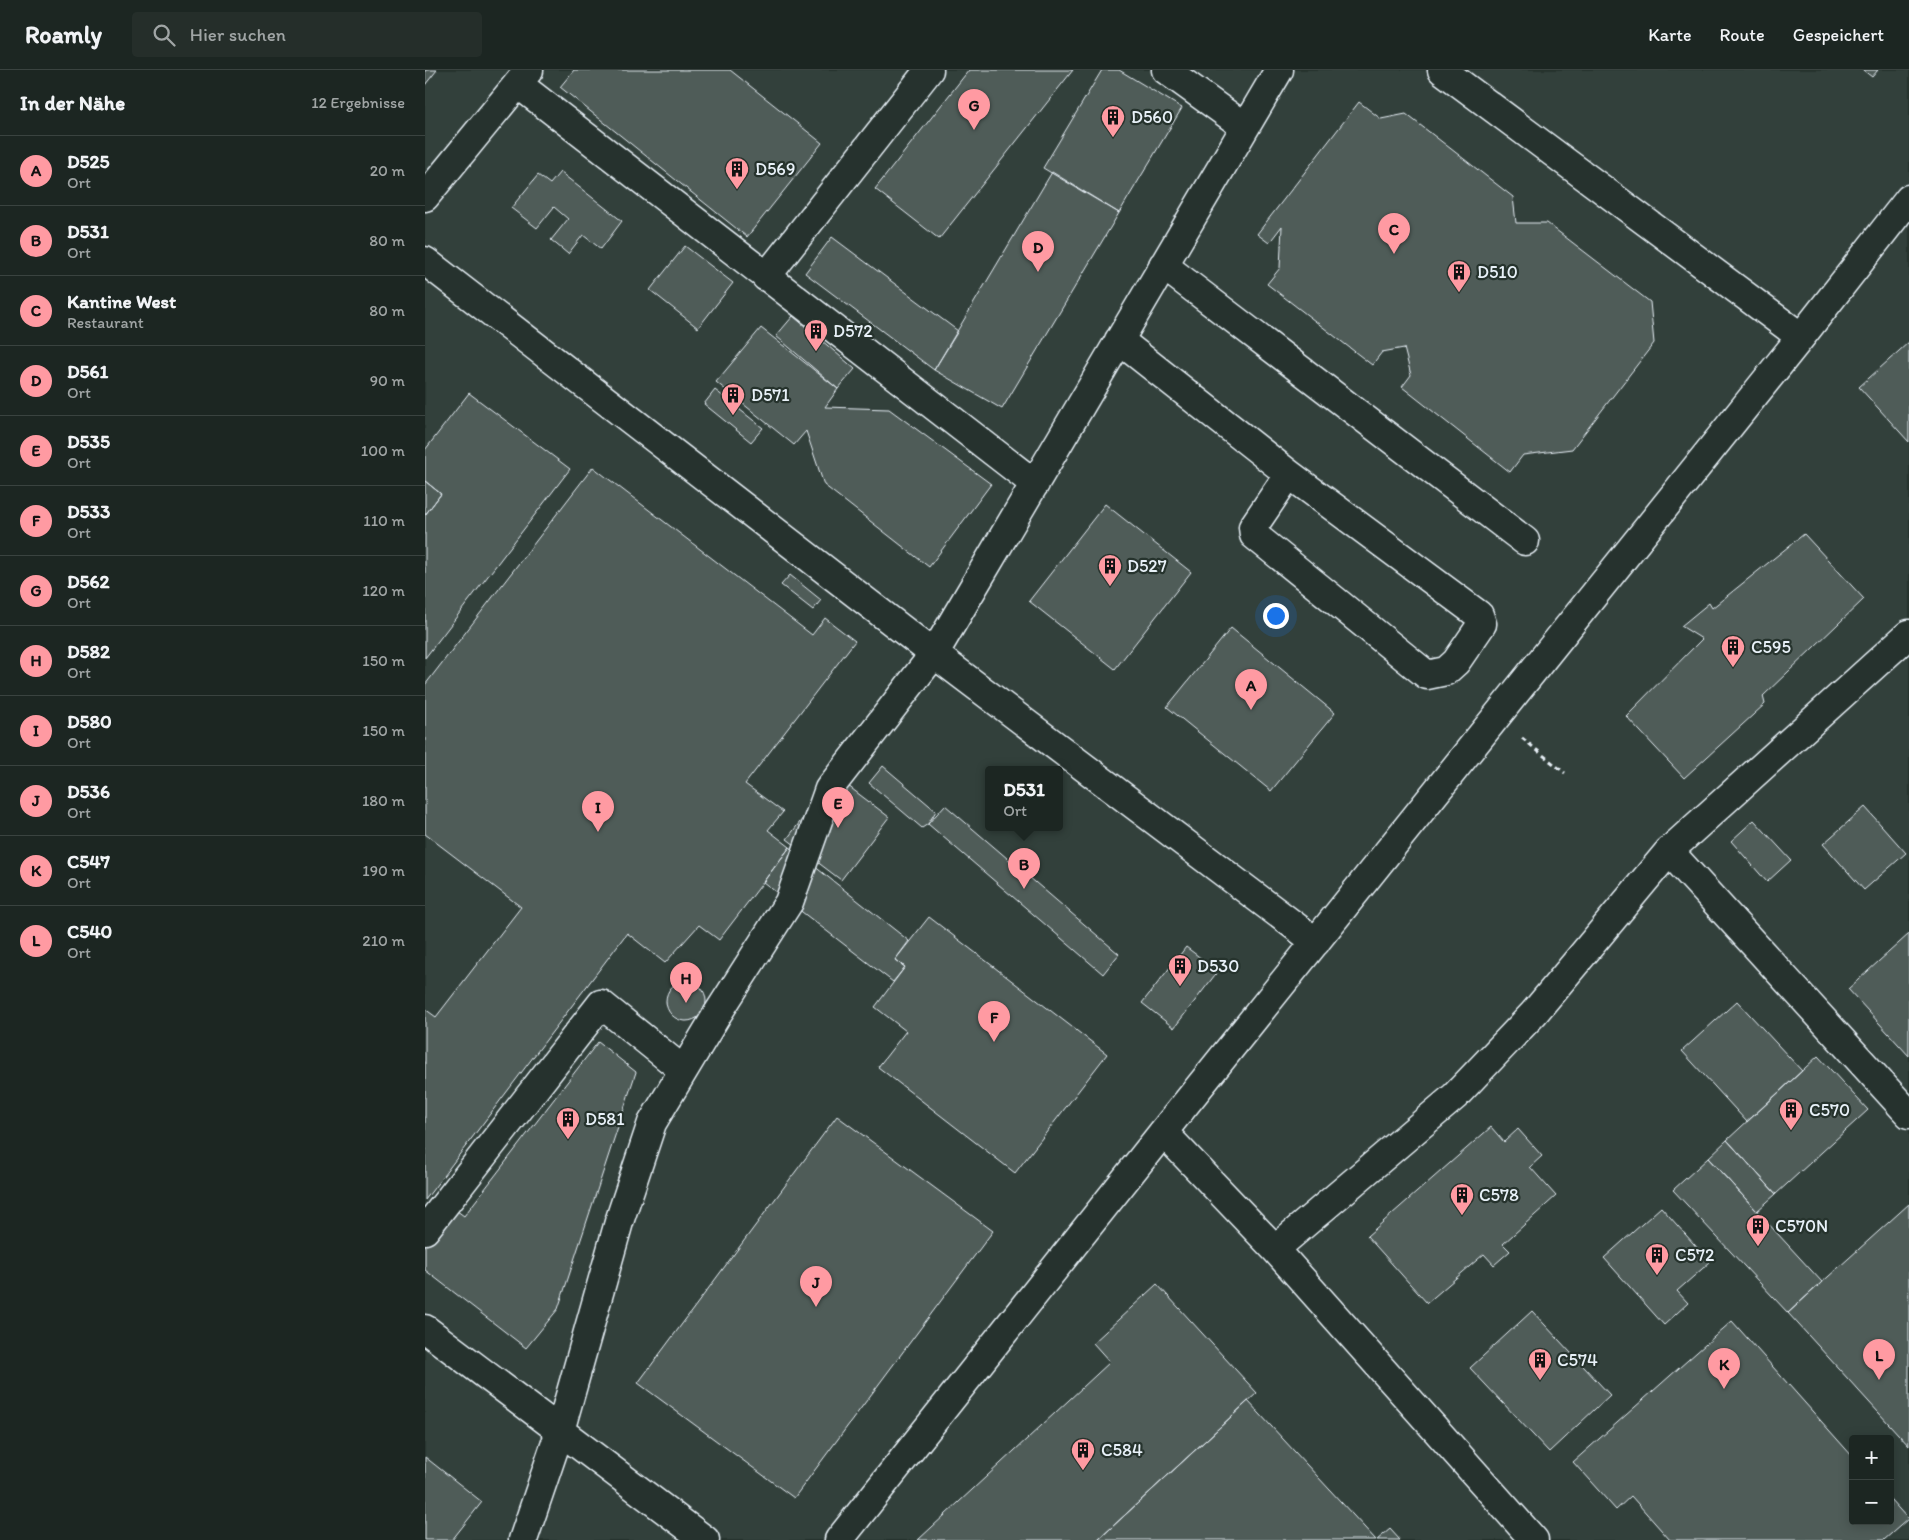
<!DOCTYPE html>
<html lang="de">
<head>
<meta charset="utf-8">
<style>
  body { margin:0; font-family:Itim,sans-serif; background:#252e2a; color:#f1f3f6 }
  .controls { position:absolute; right:15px; bottom:15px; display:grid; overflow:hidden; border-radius:5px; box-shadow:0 2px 12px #0003 }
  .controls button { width:45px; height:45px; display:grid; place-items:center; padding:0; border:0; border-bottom:1px solid #3a4340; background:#1c2622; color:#f1f3f6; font:25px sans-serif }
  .you { position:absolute; left:850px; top:545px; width:18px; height:18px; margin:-12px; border:4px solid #fff; border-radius:50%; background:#1a73e8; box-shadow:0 0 0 8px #1a73e833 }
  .badge { display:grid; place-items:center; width:32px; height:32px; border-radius:50%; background:#ff9aa2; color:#111; font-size:16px; font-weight:700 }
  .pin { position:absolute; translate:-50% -41px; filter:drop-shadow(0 1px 2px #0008) }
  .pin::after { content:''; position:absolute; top:26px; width:18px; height:15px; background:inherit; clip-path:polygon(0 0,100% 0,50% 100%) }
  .popup { position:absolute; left:560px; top:696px; width:78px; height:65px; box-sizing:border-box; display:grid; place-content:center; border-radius:5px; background:#1c2622; filter:drop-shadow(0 1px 4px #0005); font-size:16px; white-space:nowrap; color:#a0a5a5 }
  .popup b { font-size:19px; color:#f1f3f6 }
  .popup::after { content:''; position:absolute; left:50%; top:100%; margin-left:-10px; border:10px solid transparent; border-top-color:#1c2622 }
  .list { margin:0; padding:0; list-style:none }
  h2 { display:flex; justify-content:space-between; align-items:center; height:65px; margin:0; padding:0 20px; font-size:21px }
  h2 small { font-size:16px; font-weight:400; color:#a0a5a5 }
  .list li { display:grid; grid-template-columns:32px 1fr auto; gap:15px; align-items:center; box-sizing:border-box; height:70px; padding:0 20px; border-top:1px solid #3a4340 }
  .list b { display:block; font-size:19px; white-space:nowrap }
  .list p { margin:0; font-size:16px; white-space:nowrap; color:#a0a5a5 }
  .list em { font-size:16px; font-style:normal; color:#a0a5a5 }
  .icon { flex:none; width:28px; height:28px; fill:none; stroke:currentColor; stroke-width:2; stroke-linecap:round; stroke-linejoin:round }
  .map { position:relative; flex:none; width:1484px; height:1470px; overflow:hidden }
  header { display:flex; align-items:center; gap:30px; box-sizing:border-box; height:70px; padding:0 25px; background:#1c2622; border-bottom:1px solid #3a4340 }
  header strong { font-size:24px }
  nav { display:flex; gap:28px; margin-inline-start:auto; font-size:18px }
  .search { width:350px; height:45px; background:#252e2a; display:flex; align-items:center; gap:12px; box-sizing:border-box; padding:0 18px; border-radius:5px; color:#a0a5a5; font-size:19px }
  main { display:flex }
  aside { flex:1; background:#1c2622 }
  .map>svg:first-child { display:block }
  .built { fill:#333f3a; fill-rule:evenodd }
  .building { fill:#505c59; stroke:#e8f1f8 }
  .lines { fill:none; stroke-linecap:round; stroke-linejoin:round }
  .minor-casing { stroke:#e8f1f8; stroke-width:31 }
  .path { stroke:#e8f1f8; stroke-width:3; stroke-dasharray:5 4; stroke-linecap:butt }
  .minor { stroke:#26332d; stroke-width:28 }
  .labels { text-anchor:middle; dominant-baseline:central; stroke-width:4.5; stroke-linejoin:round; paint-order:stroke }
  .poi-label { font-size:18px; fill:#e8f1f8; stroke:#26332d; text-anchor:start }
</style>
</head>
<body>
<header>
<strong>Roamly</strong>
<div class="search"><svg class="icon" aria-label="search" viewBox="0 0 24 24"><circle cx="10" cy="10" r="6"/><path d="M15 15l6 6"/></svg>Hier suchen</div>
<nav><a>Karte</a><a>Route</a><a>Gespeichert</a></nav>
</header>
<main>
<aside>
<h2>In der Nähe<small>12 Ergebnisse</small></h2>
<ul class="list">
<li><span class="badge">A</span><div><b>D525</b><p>Ort</p></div><em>20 m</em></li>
<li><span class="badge">B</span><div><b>D531</b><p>Ort</p></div><em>80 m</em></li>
<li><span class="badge">C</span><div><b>Kantine West</b><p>Restaurant</p></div><em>80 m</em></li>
<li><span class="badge">D</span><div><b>D561</b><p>Ort</p></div><em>90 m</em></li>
<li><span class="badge">E</span><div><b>D535</b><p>Ort</p></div><em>100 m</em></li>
<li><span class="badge">F</span><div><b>D533</b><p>Ort</p></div><em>110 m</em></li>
<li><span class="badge">G</span><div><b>D562</b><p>Ort</p></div><em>120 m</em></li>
<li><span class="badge">H</span><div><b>D582</b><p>Ort</p></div><em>150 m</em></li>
<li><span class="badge">I</span><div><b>D580</b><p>Ort</p></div><em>150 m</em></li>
<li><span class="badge">J</span><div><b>D536</b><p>Ort</p></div><em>180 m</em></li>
<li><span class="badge">K</span><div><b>C547</b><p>Ort</p></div><em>190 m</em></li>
<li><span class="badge">L</span><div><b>C540</b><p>Ort</p></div><em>210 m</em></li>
</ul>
</aside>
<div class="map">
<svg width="1484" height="1470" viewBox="0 0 1484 1470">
  <rect width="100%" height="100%" fill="#26332d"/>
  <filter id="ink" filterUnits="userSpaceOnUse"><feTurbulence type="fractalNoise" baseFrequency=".02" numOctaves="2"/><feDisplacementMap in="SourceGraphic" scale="10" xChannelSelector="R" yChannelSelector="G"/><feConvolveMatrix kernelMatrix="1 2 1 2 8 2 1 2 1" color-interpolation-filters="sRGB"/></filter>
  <g filter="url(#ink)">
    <path class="built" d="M0 0H1484V1470H0ZM564 700H634V758H564ZM1428 1369H1465V1451H1428Z"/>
    <path class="building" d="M0 0H12L0 15Z
      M149 0H305L397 73 322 167 135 17Z
      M544 0H648L514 169 450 119Z
      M677 0H694L757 38 694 143 618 98Z
      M1438 0H1453L1447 7Z
      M934 32 956 49 981 44 1088 127 1091 153H1122L1225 232 1229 273 1147 379 1098 385 1085 402 977 317 986 305 979 278 957 282 947 295 842 214 855 198 857 156 844 173 832 164Z
      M135 102 197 151 176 179 158 165 143 184 126 170 143 149 129 137 112 158 86 138 113 105 125 114Z
      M627 102 694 143 577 339 509 300Z
      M407 167 533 261 509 300 380 203Z
      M260 176 308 213 273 258 225 220Z
      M368 246 430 299 413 319 351 266Z
      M336 258 413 319 400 337 464 339 566 414 504 497 399 415 381 361 369 375 291 312Z
      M1484 272V372L1434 317Z
      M290 320 338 358 326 372 279 334Z
      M44 323 145 399 0 588V445L16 424 0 411V380Z
      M168 397 387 565 400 548 430 571 320 714 358 742 343 760 365 777 294 870 274 855 240 893 202 863 0 1130V939L11 947 96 837 0 764V615Z
      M0 411 16 424 0 445Z
      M680 434 766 502 690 599 604 531Z
      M1379 464 1439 529 1338 626 1340 634 1259 708 1201 646 1277 569 1256 556 1284 533 1287 538Z
      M365 505 396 530 388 540 356 515Z
      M806 558 910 643 846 721 742 637Z
      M458 696 511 741 503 754 497 758 444 713Z
      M410 706 464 747 416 810 362 769Z
      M520 735 694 884 678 904 503 754Z
      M1440 737 1481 783 1439 820 1398 774Z
      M1329 750 1366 790 1342 812 1306 771Z
      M365 777 484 871 470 890 480 897 468 912 338 812Z
      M504 847 682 984 590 1103 453 997 481 961 450 937 480 897 470 890Z
      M1484 864V986L1423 919Z
      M761 877 793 901 749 958 717 933Z
      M241 931a20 20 0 1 1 40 0a20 20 0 1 1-40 0Z
      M1312 931 1377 1001 1322 1052 1257 981Z
      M173 972 211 1002 133 1239 101 1278 0 1200V1175L28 1138 39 1146Z
      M1393 986 1443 1040 1351 1124 1302 1070Z
      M412 1046 568 1161 369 1428 213 1313Z
      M1066 1057 1079 1072 1093 1059 1117 1086 1105 1097 1131 1126 1078 1174 1085 1181 1069 1195 1059 1184 1002 1233 942 1166Z
      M1302 1070 1351 1124 1332 1141 1283 1088Z
      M1283 1088 1397 1212 1363 1243 1248 1120Z
      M1484 1134V1376L1363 1243Z
      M1236 1137 1285 1192 1252 1221 1263 1233 1239 1255 1179 1188Z
      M732 1214 832 1323 673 1470H493L685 1292 668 1273Z
      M1107 1241 1185 1325 1124 1382 1045 1298Z
      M1307 1251 1428 1387V1451H1465V1429L1483 1449 1459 1470H1245L1206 1426 1191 1440 1148 1392Z
      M823 1331 951 1470H673Z
      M0 1387 57 1432 27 1470H0Z
      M965 1459 975 1470H952Z"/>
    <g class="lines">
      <g class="minor-casing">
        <path id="minor" d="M741 0 820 57
          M1017 0 1376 267
          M93 14 610 414
          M0 127 104 0
          M0 191 509 584 891 872
          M738 195 1100 471
          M341 207 504 0
          M694 270 864 404 828 457 829 465 1002 605 1021 601 1031 592 1057 554 1054 545 864 404
          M1244 781 1484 1044
          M738 1062 850 1179 1109 1470
          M0 1160 176 934 258 1000
          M850 1179 1030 1026 1109 943 1244 781 1484 564
          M0 1259 280 1470
          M98 1470 135 1361 194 1152 227 1053 293 943 364 832 404 719 509 584 854 0
          M414 1470 738 1062 1376 267 1484 129"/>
      </g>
      <path class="path" d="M1097 668 1140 703"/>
      <use href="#minor" class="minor"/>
    </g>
  </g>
  <defs>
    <g id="building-pin" transform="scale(1.25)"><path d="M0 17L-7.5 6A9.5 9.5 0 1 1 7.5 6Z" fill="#ff9aa2" stroke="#26332d"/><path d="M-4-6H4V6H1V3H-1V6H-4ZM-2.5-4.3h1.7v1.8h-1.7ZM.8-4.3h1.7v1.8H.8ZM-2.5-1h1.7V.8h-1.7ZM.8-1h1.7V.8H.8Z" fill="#111"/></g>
  </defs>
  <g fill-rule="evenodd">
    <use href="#building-pin" x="688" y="47"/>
    <use href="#building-pin" x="312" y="99"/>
    <use href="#building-pin" x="1034" y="202"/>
    <use href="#building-pin" x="391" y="261"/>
    <use href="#building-pin" x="308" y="325"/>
    <use href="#building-pin" x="685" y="496"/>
    <use href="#building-pin" x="1308" y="577"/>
    <use href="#building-pin" x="755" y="896"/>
    <use href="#building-pin" x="1366" y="1040"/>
    <use href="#building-pin" x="143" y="1049"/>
    <use href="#building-pin" x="1037" y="1125"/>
    <use href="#building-pin" x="1333" y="1156"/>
    <use href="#building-pin" x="1232" y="1185"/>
    <use href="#building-pin" x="1115" y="1290"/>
    <use href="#building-pin" x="658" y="1380"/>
  </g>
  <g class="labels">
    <g class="poi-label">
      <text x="706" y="47">D560</text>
      <text x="330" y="99">D569</text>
      <text x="1052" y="202">D510</text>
      <text x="408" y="261">D572</text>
      <text x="326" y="325">D571</text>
      <text x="702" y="496">D527</text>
      <text x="1326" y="577">C595</text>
      <text x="772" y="896">D530</text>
      <text x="1384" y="1040">C570</text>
      <text x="160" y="1049">D581</text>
      <text x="1054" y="1125">C578</text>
      <text x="1350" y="1156">C570N</text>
      <text x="1250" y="1185">C572</text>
      <text x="1132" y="1290">C574</text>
      <text x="676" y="1380">C584</text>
    </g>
  </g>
</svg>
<div class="controls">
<button>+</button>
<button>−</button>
</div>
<div class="you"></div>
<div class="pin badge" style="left:826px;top:640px">A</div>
<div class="pin badge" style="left:599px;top:819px">B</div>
<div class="popup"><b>D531</b>Ort</div>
<div class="pin badge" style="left:969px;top:184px">C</div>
<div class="pin badge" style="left:613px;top:202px">D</div>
<div class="pin badge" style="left:413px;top:758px">E</div>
<div class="pin badge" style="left:569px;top:972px">F</div>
<div class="pin badge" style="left:549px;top:60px">G</div>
<div class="pin badge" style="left:261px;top:933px">H</div>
<div class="pin badge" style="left:173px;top:762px">I</div>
<div class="pin badge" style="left:391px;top:1237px">J</div>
<div class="pin badge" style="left:1299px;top:1319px">K</div>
<div class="pin badge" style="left:1454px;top:1310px">L</div>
</div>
</main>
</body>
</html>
